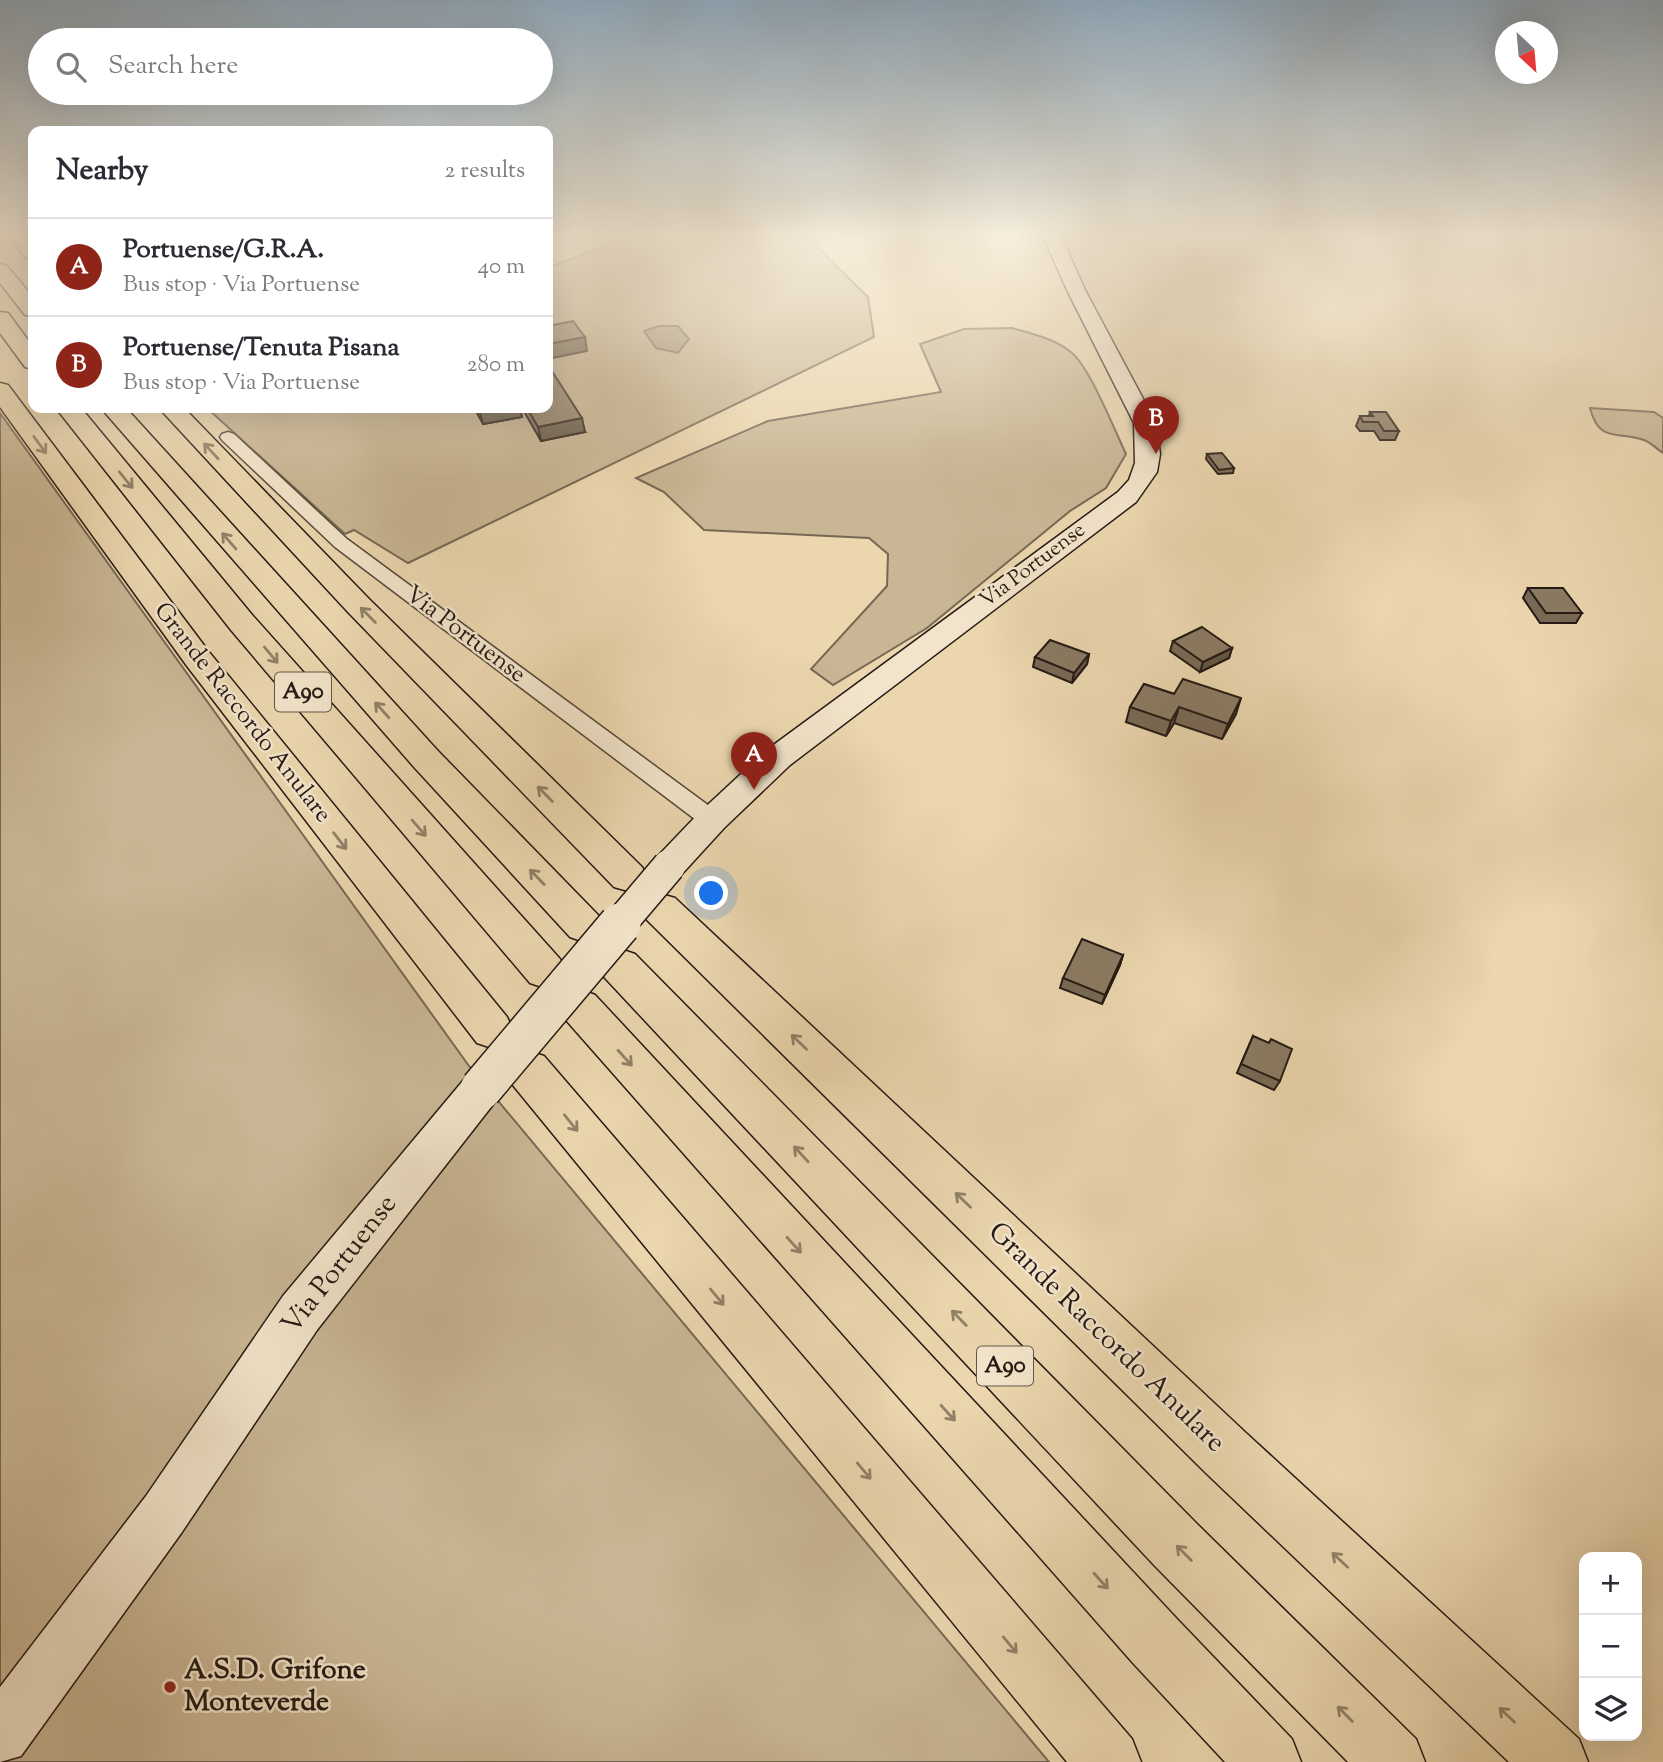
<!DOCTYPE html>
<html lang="en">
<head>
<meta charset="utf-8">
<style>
  body { margin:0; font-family:"Sorts Mill Goudy",serif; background:#f2f2f3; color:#2b2b33 }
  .controls { position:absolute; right:21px; bottom:21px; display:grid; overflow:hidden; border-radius:14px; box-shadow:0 7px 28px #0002 }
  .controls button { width:63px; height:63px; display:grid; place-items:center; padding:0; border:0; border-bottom:2px solid #e1e1e2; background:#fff; color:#2b2b33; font:35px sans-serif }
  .compass { position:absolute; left:1495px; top:21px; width:63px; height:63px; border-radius:50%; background:#fff; box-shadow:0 7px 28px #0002; rotate:154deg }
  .you { position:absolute; left:712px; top:894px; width:24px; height:24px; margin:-18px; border:5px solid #fff; border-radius:50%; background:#1a73e8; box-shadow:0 0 0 10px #1a73e833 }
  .badge { display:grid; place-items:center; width:46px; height:46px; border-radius:50%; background:#8f2418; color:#fff; font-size:23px; font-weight:700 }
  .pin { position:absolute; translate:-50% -58px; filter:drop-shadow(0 2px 4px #0008) }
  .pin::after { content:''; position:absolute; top:37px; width:24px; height:21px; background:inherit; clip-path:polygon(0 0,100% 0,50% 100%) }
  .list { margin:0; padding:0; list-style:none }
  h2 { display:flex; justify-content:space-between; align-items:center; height:91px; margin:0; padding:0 28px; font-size:30px }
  h2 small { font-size:23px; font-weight:400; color:#7c7c81 }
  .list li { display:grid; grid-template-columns:46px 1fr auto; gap:21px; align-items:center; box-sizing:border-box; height:98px; padding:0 28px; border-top:2px solid #e1e1e2 }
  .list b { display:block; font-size:26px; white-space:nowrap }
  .list p { margin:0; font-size:23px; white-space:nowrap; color:#7c7c81 }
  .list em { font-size:23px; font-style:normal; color:#7c7c81 }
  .icon { flex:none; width:38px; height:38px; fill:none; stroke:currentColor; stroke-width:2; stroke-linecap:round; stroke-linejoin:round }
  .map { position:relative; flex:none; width:1663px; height:1762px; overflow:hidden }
  .search { position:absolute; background:#fff; box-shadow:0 7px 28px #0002; left:28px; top:28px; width:525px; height:77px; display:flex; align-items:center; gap:18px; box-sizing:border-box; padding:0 24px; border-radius:38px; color:#7c7c81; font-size:26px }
  .panel { position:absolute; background:#fff; box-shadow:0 7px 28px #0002; left:28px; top:126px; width:525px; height:287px; border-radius:14px }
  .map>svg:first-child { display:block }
  .green { fill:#c9b694; stroke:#766854; stroke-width:2 }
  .water { fill:#a7967a; stroke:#736451; stroke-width:2 }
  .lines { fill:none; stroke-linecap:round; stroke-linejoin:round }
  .street-casing { stroke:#56483a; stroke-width:3 }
  .secondary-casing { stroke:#241914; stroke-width:3 }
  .highway-casing { stroke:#241914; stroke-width:3 }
  .street { fill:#f2e4ca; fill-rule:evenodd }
  .secondary { fill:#f2e4ca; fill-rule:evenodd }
  .highway { fill:#ebd6ae; fill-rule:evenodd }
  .secondary-bridge-far1-casing { stroke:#241914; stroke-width:35; stroke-linecap:butt }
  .secondary-bridge-casing { stroke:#241914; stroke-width:44; stroke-linecap:butt }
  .secondary-bridge-far1 { stroke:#f2e4ca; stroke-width:32 }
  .secondary-bridge { stroke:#f2e4ca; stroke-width:41 }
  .wall { fill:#786a56; stroke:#241914; stroke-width:2 }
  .shaded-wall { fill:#615646; stroke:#241914; stroke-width:2 }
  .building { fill:#8b7b64; stroke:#241914; stroke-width:2 }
  .oneway { stroke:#918169 }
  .poi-dot { fill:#8f2418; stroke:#f2e4ca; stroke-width:2.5 }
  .labels { text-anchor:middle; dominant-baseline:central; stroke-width:5; stroke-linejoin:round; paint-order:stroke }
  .far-street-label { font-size:21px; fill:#241914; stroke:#f2e4ca }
  .shield { fill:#f2e4ca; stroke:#62564b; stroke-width:2 }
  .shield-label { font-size:23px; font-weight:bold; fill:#241914 }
  .street-label { font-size:24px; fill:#241914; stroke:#f2e4ca }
  .near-street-label { font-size:28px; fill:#241914; stroke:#f2e4ca }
  .near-poi-label { font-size:28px; font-weight:bold; fill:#241914; stroke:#f2e4ca; text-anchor:start }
</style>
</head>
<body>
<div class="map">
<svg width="1663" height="1762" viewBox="0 0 1663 1762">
  <rect width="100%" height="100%" fill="#ebd6ae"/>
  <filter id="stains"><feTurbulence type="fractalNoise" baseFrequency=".00286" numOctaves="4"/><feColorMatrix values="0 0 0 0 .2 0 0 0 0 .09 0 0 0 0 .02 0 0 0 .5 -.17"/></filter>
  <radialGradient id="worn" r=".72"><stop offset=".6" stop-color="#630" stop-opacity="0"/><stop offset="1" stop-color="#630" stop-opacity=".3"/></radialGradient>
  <path class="green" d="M637 234H800L809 239 868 297 874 337 408 563 354 530 345 534 207 408H548V268Z
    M1012 328C1033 334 1056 339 1072 353 1090 368 1115 431 1126 454L1106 488 1070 511 927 628 833 685 811 669 887 586 888 554 869 538 704 530 664 492 636 478 768 421 941 392 920 344 964 329Z
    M1590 408 1654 412 1663 418V453C1657 449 1650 442 1644 440 1616 431 1599 443 1590 408Z
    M0 413 469 1066 1049 1762H0Z"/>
  <path class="water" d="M659 326H678L689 339 678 353 656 348 644 331Z"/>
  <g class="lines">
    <g class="street-casing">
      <path id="street" d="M228 432 234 434 347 539 720 814 724 820 720 826 712 828 704 826 335 547 222 440 220 437 222 434Z"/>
    </g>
    <g class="secondary-casing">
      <path id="secondary" d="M1042 234H1060L1086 292 1156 423 1160 454 1157 472 1136 502 790 765 724 828 681 875 669 879 657 875 652 866 657 857 700 812 768 749 1118 492 1129 480 1135 463 1134 423 1068 292Z
        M481 1071 495 1076 501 1089 495 1102 317 1330 182 1532 21 1756 0 1762V1687L146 1496 283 1296 467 1076Z"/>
    </g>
    <g class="highway-casing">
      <path id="highway" d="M8 234H27L33 242V260L26 258Z
        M0 264 7 266 33 297V316L25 315 0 283Z
        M0 312 8 313 33 347V369L25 367 0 333Z
        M0 383 8 385 209 652 507 1017 513 1030 507 1043 492 1048 477 1043 187 666 0 407Z
        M56 408H81L253 616 560 959 566 971 560 983 545 988 530 983 231 630Z
        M101 408H126L438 751 598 915 604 926 598 937 584 942 570 937 414 767Z
        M159 408H184L369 599 642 867 647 877 642 887 628 891 614 887 347 611Z
        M661 894 675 898 1246 1433 1579 1739 1588 1762H1509L1206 1473 647 920 641 909 647 898Z
        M620 949 635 954 1197 1524 1416 1739 1425 1762H1348L1155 1566 605 978 599 966 605 954Z
        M580 989 595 995 1177 1619 1292 1739 1301 1762H1225L1133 1663 565 1019 559 1007 565 995Z
        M528 1051 544 1056 1132 1739 1141 1762H1067L512 1084 506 1070 512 1056Z"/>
    </g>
    <use href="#street" class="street"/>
    <use href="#secondary" class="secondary"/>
    <use href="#highway" class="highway"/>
    <g class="secondary-bridge-far1-casing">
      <path id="secondary-bridge-far1" d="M619 925 669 866"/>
    </g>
    <g class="secondary-bridge-casing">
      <path id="secondary-bridge" d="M481 1089 620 924"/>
    </g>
    <use href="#secondary-bridge-far1" class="secondary-bridge-far1"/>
    <use href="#secondary-bridge" class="secondary-bridge"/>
  </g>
  <path class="wall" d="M474 408H520L522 417 483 424Z
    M522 408H548L585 432 541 441Z
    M1370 412 1399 431 1395 440H1380L1374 431H1360L1356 426 1360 416H1369Z
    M1207 454 1234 468 1233 473 1218 474 1206 459Z
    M1528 588 1582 613 1576 623H1540L1523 598Z
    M1173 641 1232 648 1229 658 1200 672 1170 651Z
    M1089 654 1087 664 1072 683 1033 667 1035 657Z
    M1144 684 1236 714 1222 739 1174 723 1166 736 1126 722 1130 707Z
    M1123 955 1120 965 1102 1004 1060 988 1063 978Z
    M1253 1036 1280 1081 1274 1090 1237 1073Z"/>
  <path class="shaded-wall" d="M585 337 587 351 548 359V344Z
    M493 408H520L522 417 483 424 479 410Z
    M582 418 585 432 541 441 538 427Z
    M1232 648 1229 658 1200 672 1203 662Z
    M1089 654 1087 664 1072 683 1074 673Z
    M1241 698 1236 714 1222 739 1228 724Z
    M1179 707 1174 723 1166 736 1171 721Z
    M1123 955 1120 965 1102 1004 1105 995Z"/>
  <path class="building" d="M573 321 585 337 548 344V326Z
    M548 365 582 418 538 427 527 408H548Z
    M478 408H493L479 410Z
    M1370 412H1386L1399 431H1384L1378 422H1363L1360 416H1373Z
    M1222 453 1234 468 1219 470 1207 454Z
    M1528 588H1563L1582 613H1546Z
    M1202 627 1232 648 1203 662 1173 641Z
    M1050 640 1089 654 1074 673 1035 657Z
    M1183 679 1241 698 1228 724 1179 707 1171 721 1130 707 1144 684 1174 694Z
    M1082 939 1123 955 1105 995 1063 978Z
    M1253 1036 1269 1043 1271 1039 1292 1049 1280 1081 1241 1064Z"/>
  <defs><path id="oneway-shaft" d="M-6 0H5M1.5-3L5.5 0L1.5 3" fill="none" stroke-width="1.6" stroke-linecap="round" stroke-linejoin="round" transform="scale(1.75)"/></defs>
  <g class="oneway">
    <use href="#oneway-shaft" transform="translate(40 445) rotate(54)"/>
    <use href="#oneway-shaft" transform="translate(211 451) rotate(-133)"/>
    <use href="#oneway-shaft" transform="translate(126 480) rotate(51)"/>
    <use href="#oneway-shaft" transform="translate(229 541) rotate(-131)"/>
    <use href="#oneway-shaft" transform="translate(368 615) rotate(-135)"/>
    <use href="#oneway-shaft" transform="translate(271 655) rotate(50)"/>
    <use href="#oneway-shaft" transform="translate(382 710) rotate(-132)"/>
    <use href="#oneway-shaft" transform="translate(545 794) rotate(-135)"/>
    <use href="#oneway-shaft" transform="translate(419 828) rotate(49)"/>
    <use href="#oneway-shaft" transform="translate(340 841) rotate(52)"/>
    <use href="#oneway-shaft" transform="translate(537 877) rotate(-134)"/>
    <use href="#oneway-shaft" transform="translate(799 1042) rotate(-136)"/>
    <use href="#oneway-shaft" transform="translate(625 1058) rotate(48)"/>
    <use href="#oneway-shaft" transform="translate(571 1123) rotate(51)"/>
    <use href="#oneway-shaft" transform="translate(801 1154) rotate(-133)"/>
    <use href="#oneway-shaft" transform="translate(963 1200) rotate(-136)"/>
    <use href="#oneway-shaft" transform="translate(794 1245) rotate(48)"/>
    <use href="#oneway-shaft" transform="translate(717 1297) rotate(50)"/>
    <use href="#oneway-shaft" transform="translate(959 1318) rotate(-134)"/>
    <use href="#oneway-shaft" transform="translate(948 1413) rotate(48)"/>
    <use href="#oneway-shaft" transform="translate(864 1471) rotate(50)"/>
    <use href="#oneway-shaft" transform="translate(1184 1553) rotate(-135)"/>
    <use href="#oneway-shaft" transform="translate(1340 1560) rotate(-137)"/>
    <use href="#oneway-shaft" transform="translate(1101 1581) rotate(48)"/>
    <use href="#oneway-shaft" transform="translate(1010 1645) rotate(50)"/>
    <use href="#oneway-shaft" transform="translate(1345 1714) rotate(-135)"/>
    <use href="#oneway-shaft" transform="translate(1507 1715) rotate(-137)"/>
  </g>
  <linearGradient id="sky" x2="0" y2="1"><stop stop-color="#8ea8bc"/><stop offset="0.49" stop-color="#f6eddb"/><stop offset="1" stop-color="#f6eddb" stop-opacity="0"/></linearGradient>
  <rect width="1663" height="481" fill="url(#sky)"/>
  <circle class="poi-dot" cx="170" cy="1687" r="7"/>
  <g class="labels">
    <g class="far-street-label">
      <text transform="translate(1033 566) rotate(-37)">Via Portuense</text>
    </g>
    <g class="shield">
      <rect x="275" y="672.5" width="56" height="39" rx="5"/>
      <rect x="977" y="1346.5" width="56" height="39" rx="5"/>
    </g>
    <g class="shield-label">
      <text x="303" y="692">A90</text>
      <text x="1005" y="1366">A90</text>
    </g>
    <g class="street-label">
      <text transform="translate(465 635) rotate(37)">Via Portuense</text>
      <text transform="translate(242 713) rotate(52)">Grande Raccordo Anulare</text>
    </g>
    <g class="near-street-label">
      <text transform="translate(340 1265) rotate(-52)">Via Portuense</text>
      <text transform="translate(1106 1338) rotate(44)">Grande Raccordo Anulare</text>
    </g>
    <g class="near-poi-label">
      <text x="184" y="1671">A.S.D. Grifone<tspan x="184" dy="32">Monteverde</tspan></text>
    </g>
  </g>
  <rect width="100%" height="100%" filter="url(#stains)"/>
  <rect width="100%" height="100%" fill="url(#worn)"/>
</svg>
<div class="controls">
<button>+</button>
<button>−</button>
<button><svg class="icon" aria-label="layers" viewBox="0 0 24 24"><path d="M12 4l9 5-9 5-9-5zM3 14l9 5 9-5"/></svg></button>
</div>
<svg class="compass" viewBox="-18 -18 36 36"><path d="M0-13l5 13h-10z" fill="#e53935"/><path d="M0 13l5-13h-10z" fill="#7c7c81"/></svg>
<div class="you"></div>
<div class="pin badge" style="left:754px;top:790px">A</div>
<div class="pin badge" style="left:1156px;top:454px">B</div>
<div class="search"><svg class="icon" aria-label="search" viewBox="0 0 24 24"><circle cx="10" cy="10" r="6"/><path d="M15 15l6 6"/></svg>Search here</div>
<section class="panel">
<h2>Nearby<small>2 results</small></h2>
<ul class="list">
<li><span class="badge">A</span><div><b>Portuense/G.R.A.</b><p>Bus stop · Via Portuense</p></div><em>40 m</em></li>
<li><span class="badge">B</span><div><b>Portuense/Tenuta Pisana</b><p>Bus stop · Via Portuense</p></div><em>280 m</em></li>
</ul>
</section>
</div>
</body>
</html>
